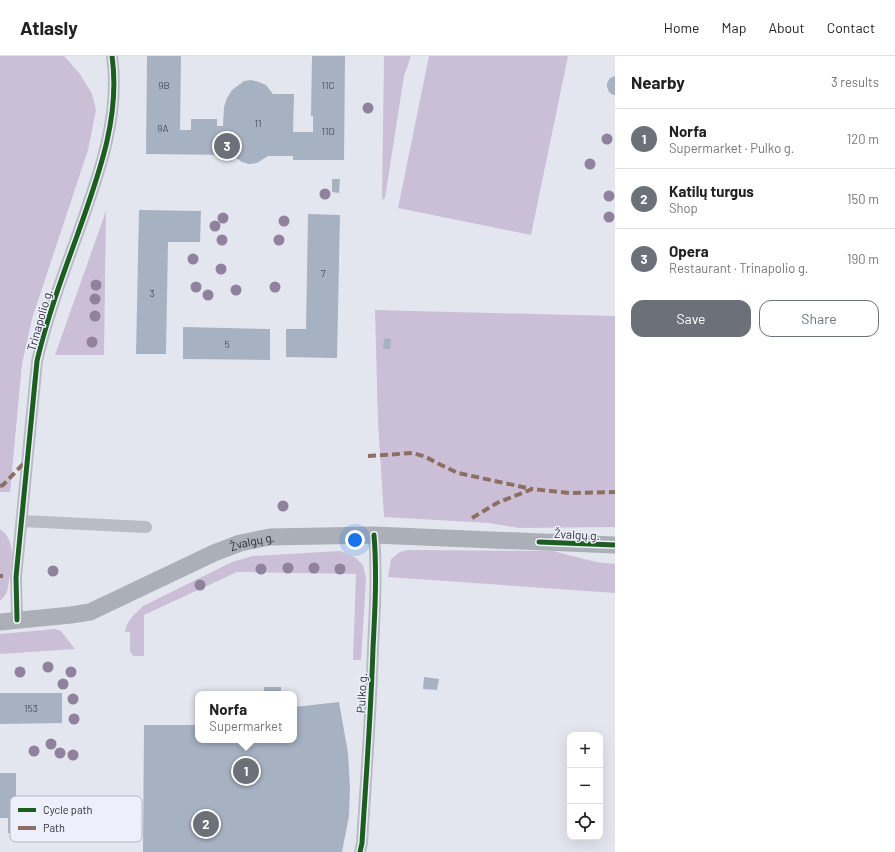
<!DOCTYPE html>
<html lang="en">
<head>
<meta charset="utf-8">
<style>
  body { margin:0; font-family:Barlow,sans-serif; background:#f6f6f6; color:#222 }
  .controls { position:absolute; right:12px; bottom:12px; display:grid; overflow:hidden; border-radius:8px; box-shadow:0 4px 16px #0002 }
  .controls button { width:36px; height:36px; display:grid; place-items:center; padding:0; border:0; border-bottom:1px solid #e0e0e0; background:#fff; color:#222; font:20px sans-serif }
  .you { position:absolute; left:355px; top:484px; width:14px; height:14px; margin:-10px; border:3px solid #fff; border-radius:50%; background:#1a73e8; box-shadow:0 0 0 6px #1a73e833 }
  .badge { display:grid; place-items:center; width:26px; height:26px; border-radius:50%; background:#6b7079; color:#fff; font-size:13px; font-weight:700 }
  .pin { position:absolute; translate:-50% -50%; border:2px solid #fff; box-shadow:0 1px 4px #0006 }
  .popup { position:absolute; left:195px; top:635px; width:102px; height:52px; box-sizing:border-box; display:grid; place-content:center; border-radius:8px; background:#fff; filter:drop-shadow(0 1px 3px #0005); font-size:13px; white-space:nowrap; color:#767676 }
  .popup b { font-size:15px; color:#222 }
  .popup::after { content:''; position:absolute; left:50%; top:100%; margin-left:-8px; border:8px solid transparent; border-top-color:#fff }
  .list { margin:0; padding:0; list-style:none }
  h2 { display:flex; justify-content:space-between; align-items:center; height:52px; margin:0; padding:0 16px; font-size:17px }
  h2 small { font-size:13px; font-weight:400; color:#767676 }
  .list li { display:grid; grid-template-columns:26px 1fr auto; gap:12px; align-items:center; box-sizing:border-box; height:60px; padding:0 16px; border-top:1px solid #e0e0e0 }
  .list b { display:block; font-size:15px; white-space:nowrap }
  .list p { margin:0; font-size:13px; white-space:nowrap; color:#767676 }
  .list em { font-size:13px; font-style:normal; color:#767676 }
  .actions { display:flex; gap:8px; padding:12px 16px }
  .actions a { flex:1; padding:9px 0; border:1px solid #6b7079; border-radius:12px; text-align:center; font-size:14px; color:#6b7079 }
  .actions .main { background:#6b7079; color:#fff }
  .icon { flex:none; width:22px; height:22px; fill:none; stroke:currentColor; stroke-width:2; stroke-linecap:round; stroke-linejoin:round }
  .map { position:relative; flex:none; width:615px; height:796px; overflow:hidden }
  header { display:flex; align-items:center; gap:24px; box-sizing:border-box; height:56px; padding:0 20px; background:#fff; border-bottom:1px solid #e0e0e0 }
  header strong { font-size:19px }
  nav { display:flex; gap:22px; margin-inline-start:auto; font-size:14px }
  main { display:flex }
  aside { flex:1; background:#fff }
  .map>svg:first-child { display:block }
  .green { fill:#cbbfd7 }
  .building { fill:#a6b1c2 }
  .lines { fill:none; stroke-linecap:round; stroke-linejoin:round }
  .minor { stroke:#babcc5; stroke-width:12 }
  .secondary { stroke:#abafb8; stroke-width:17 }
  .quiet { stroke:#8d6e63; stroke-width:4; stroke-dasharray:8 4; stroke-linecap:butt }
  .cycleway-casing { stroke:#edeffa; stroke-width:8 }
  .cycleway { stroke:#1b5e20; stroke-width:5 }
  .tree { fill:#90819c }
  .labels { text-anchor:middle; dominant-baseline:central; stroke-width:3; stroke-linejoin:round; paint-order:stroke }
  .number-label { font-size:10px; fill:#49505c }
  .street-label { font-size:12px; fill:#2a303a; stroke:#edeffa }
  .key { fill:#edeffa; stroke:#b2b6c0; stroke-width:1 }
  .key-label { font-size:11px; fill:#2a303a }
</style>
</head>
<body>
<header>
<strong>Atlasly</strong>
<nav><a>Home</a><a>Map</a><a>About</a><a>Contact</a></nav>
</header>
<main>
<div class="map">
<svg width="615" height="796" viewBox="0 0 615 796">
  <rect width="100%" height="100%" fill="#e4e6ef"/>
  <path class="green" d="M0 0H64L80 18 92 38 96 54 88 94 32 263 22 308 10 436H0Z
    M384 0H411L404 20 385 142 382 144Z
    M429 0H568L531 179 398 152Z
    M106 155 104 299H55Z
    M375 254 615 260V471L519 472 489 467 384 461 378 366Z
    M0 473C19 486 10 514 8 532L6 538 0 545Z
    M408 494 553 495 596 506 615 508V537L388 521 391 503 400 496Z
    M340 495 348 498 356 502 363 509 366 523 361 604H353L356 518 237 516 144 559V600H133L130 595V576H125C126 565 135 558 143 550L232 506 253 500Z
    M55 573 61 575 75 593 0 598V578Z"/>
  <path class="building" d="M147 0H181L180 74H191V63H217V70H223L224 51 227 42 232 34 244 25 251 24 259 26 266 29 273 38H294L293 76H313V60H311L312 0H345L344 104H293V100H268L257 107 249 108 242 106 232 99 146 98Z
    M615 20V39H613L609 36 607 31V27L610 22Z
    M332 123H340L339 137 332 136Z
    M139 154 201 155 200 186H168L166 298H136Z
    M308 158 340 159 337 302 286 301V273H306Z
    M183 271 270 273V304L183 303Z
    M384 282 391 283 390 293H383Z
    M424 621 439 623 437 634 423 633Z
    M264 631H281V638H264Z
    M0 637H62V667L0 668Z
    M339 646 348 697 350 732 349 760 342 796H143L144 669H198V684H294V651Z
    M0 717H16V746H63V743H78L79 773H63V777H8V762H0Z"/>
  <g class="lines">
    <path class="minor" d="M22 465 146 471
      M17 564 16 521 37 305C47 262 62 221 77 180 97 123 121 62 112 0
      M360 796 362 787C366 722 371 657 373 592 375 554 377 517 374 479"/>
    <path class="secondary" id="s1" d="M0 566 71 559 90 556 214 497 240 487 270 481 374 479 615 489"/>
    <path class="quiet" d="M368 400 413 397 426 401 439 408 458 417 532 433
      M0 430 3 429 27 404
      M472 462 497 447 532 433 570 437 615 436
      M0 520H3"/>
    <g class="cycleway-casing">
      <path id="cycleway" d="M539 486 615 489
        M17 564 16 521 37 305C47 262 62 221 77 180 97 123 121 62 112 0
        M360 796 362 787C366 722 371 657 373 592 375 554 377 517 374 479"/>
    </g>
    <use href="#cycleway" class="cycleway"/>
  </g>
  <g class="tree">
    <circle cx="368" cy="52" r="5.5"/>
    <circle cx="607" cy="83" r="5.5"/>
    <circle cx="590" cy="108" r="5.5"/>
    <circle cx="325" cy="138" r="5.5"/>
    <circle cx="609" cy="140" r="5.5"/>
    <circle cx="609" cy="161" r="5.5"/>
    <circle cx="223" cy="162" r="5.5"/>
    <circle cx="284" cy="165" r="5.5"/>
    <circle cx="215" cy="170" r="5.5"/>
    <circle cx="222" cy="184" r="5.5"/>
    <circle cx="279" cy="184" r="5.5"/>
    <circle cx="193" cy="203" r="5.5"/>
    <circle cx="221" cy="213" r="5.5"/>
    <circle cx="96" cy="229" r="5.5"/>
    <circle cx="196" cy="231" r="5.5"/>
    <circle cx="275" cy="231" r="5.5"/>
    <circle cx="236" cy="234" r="5.5"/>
    <circle cx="208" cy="239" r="5.5"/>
    <circle cx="95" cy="243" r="5.5"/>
    <circle cx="95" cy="260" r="5.5"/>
    <circle cx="92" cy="286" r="5.5"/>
    <circle cx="283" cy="450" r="5.5"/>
    <circle cx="288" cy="512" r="5.5"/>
    <circle cx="314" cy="512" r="5.5"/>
    <circle cx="261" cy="513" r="5.5"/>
    <circle cx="340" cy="513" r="5.5"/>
    <circle cx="53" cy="515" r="5.5"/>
    <circle cx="200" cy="529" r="5.5"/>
    <circle cx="48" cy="611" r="5.5"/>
    <circle cx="20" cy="616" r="5.5"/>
    <circle cx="71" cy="616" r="5.5"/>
    <circle cx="63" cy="628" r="5.5"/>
    <circle cx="73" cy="643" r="5.5"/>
    <circle cx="74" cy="663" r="5.5"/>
    <circle cx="51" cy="688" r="5.5"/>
    <circle cx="34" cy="695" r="5.5"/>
    <circle cx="60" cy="697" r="5.5"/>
    <circle cx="73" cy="699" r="5.5"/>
  </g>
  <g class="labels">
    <g class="number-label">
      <text x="164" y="29">9B</text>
      <text x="328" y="29">11C</text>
      <text x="258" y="67">11</text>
      <text x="163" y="72">9A</text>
      <text x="328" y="75">11D</text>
      <text x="323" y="217">7</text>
      <text x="152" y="237">3</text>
      <text x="227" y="288">5</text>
      <text x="31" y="652">153</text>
    </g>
    <g class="street-label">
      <text transform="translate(39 264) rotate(-74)">Trinapolio g.</text>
      <text transform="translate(577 478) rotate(3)">Žvalgų g.</text>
      <text stroke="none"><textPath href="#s1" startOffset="268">Žvalgų g.</textPath></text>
      <text transform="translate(361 637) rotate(-87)">Pulko g.</text>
    </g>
  </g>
  <rect x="10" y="740" width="132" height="46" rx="6" class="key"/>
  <rect x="18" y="752" width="18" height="4" fill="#1b5e20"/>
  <rect x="18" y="770" width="18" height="4" fill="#8d6e63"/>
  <g class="key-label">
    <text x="43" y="758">Cycle path</text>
    <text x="43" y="776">Path</text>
  </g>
</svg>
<div class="controls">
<button>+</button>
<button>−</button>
<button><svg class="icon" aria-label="locate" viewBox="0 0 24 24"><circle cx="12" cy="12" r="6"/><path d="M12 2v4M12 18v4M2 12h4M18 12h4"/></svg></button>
</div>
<div class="you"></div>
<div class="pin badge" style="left:246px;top:715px">1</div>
<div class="popup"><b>Norfa</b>Supermarket</div>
<div class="pin badge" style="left:206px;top:768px">2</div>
<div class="pin badge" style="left:227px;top:90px">3</div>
</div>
<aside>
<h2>Nearby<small>3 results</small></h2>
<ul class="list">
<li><span class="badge">1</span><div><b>Norfa</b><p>Supermarket · Pulko g.</p></div><em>120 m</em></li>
<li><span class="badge">2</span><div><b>Katilų turgus</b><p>Shop</p></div><em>150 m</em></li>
<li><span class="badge">3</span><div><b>Opera</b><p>Restaurant · Trinapolio g.</p></div><em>190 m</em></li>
</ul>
<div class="actions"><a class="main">Save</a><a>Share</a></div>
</aside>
</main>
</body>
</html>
